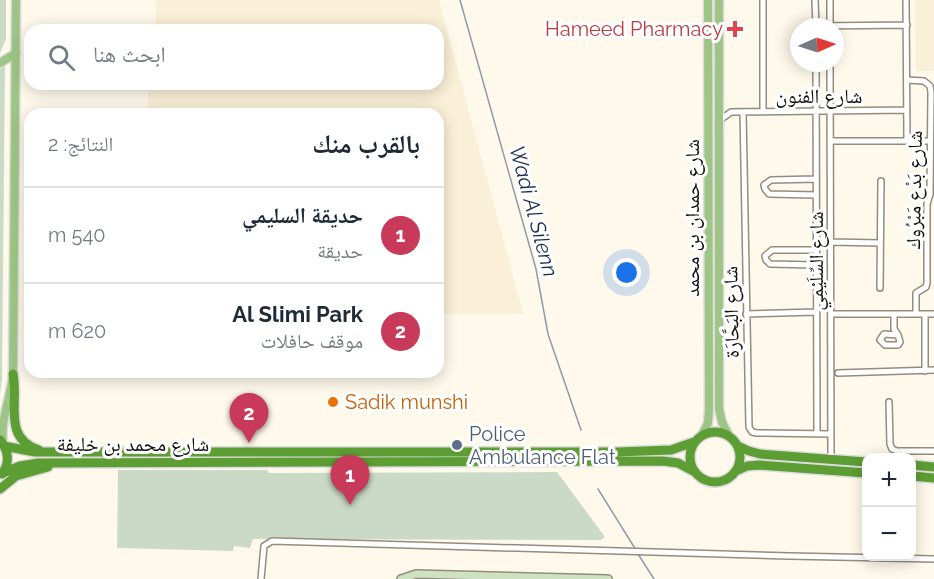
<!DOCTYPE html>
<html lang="ar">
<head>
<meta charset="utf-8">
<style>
  body { margin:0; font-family:Raleway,"Noto Naskh Arabic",sans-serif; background:#f2f2f3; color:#1f2937; direction:rtl }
  .controls { position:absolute; right:18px; bottom:18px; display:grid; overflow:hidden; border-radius:12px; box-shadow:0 3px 15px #0003 }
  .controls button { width:54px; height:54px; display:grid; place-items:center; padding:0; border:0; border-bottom:2px solid #e0e1e3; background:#fff; color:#1f2937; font:30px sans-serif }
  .compass { position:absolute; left:790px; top:18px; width:54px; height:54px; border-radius:50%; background:#fff; box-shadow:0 3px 15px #0003; rotate:87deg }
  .you { position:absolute; left:627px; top:273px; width:21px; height:21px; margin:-15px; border:4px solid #fff; border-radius:50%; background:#1a73e8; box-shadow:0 0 0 9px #1a73e833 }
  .badge { display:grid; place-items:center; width:39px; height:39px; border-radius:50%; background:#c93959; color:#fff; font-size:20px; font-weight:700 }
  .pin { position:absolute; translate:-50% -50px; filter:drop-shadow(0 2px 3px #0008) }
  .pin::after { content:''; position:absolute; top:32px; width:21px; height:18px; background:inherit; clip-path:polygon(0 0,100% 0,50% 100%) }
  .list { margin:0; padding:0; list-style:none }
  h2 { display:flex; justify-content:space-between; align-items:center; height:78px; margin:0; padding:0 24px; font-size:26px }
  h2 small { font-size:20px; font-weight:400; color:#747a83 }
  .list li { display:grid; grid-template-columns:39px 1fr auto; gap:18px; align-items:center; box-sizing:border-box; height:96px; padding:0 24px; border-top:2px solid #e0e1e3 }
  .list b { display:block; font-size:22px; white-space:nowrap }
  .list p { margin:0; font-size:20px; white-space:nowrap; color:#747a83 }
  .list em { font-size:20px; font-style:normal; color:#747a83 }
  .icon { flex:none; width:33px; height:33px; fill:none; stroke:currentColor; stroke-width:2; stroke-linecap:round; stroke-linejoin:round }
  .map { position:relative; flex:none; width:934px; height:579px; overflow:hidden; direction:ltr }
  .search { position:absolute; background:#fff; box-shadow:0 3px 15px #0003; left:24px; top:24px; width:420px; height:66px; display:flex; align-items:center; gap:15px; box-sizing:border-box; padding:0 21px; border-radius:18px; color:#747a83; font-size:22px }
  .panel { position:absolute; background:#fff; box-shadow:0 3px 15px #0003; left:24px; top:108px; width:420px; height:270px; border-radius:18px; direction:rtl }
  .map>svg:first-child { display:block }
  .built { fill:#faefd7 }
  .green { fill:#cbdac7 }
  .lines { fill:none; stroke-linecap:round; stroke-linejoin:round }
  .stream { stroke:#8f9aae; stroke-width:1.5 }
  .street-casing { stroke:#948d7d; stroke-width:8 }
  .secondary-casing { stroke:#948d7d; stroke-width:10 }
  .primary-casing { stroke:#dedddd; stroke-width:11 }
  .highway-casing { stroke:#dedddd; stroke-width:12 }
  .street { stroke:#fff; stroke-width:5 }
  .secondary { stroke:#cee2c2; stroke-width:7 }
  .primary { stroke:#9ec585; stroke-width:8 }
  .highway { stroke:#5d9e34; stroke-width:9 }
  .health-dot { fill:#e0444e; stroke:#fff; stroke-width:2 }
  .food-dot { fill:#e8710a; stroke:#fff; stroke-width:2 }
  .service-dot { fill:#5c6f8a; stroke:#fff; stroke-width:2 }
  .labels { text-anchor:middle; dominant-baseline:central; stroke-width:6; stroke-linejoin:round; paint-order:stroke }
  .health-label { font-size:20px; fill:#be3a42; stroke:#fff; text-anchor:end }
  .street-label { font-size:20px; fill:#110f09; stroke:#fff }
  .food-label { font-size:20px; fill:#c56008; stroke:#fff; text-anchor:start }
  .service-label { font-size:20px; fill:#4e5e75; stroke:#fff; text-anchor:start }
  .water-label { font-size:21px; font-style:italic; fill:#1a2c54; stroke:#fff }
</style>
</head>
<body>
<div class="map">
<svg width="934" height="579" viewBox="0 0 934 579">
  <rect width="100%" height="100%" fill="#fff9eb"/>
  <path class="built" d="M156 0H439L523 313 520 314H438V114H148V84H438V30H156Z
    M915 0H934V71H916Z"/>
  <path class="green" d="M0 0H6V39L0 53Z
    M5 65 2 379 0 394V69Z
    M118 470H267L269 473 557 472 605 537 601 540 253 539 250 548 234 546 233 551 117 548Z"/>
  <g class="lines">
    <path class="stream" d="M460 0 536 269 548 334 581 430
      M598 489 636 550
      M638 554 654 579"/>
    <g class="street-casing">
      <path id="street" d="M763 0V111
        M815 0 816 27
        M830 0V27
        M906 0 907 141
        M816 26 907 25
        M816 63 817 433
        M830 63 831 459
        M907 80 924 81 930 86 931 92 930 194 927 204V283L926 287 916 293V314
        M743 112 749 427 752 432 757 433 831 434
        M720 120 731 112 907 110
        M830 141H930
        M816 179 771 180 764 185 765 189 769 194 816 195
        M831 242 880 243
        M816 250H772L765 256 766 260 770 264 816 265
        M880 288 881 181
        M746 314 816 312
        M831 314H934
        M894 314V329L898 335
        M925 314V371
        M884 334 898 335 900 342 898 345H885L880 340Z
        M838 373 934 370
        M889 402 890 444 892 449 897 451H934
        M261 579 264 546 272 541 789 556 934 559"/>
    </g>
    <g class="secondary-casing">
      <path id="secondary" d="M401 579 416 574 608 579"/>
    </g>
    <g class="primary-casing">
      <path id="primary" d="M719 0V409L722 422 728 434
        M0 63 16 53
        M702 435 708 423 709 409 708 0
        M3 443C0 419 11 398 13 374L16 0"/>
    </g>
    <g class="highway-casing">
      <path id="highway" d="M13 374C19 402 2 438 39 450
        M690 457a25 25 0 1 1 50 0a25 25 0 1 1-50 0Z
        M0 440C9 451 10 463 2 474
        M4 446 35 452H616L671 450 694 442
        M738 446 749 451 760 454 866 462
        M912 465 934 467
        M736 471 747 466 759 465 866 473
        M3 473 20 466 38 463 663 461 678 463 695 472
        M912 476 934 478
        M0 489 16 476 48 467"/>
    </g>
    <use href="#street" class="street"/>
    <use href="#secondary" class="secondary"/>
    <use href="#primary" class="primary"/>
    <use href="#highway" class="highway"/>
  </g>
  <path class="health-dot" d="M732 20h6v6h6v6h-6v6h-6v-6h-6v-6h6z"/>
  <circle class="food-dot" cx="333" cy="402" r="6"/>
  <circle class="service-dot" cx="457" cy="445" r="6"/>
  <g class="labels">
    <g class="health-label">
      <text x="723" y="29">Hameed Pharmacy</text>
    </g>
    <g class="street-label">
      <text x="819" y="96">شارع الفنون</text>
      <text transform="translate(914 190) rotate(-89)">شارع بَدْع مَبْرُوك</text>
      <text transform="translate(692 218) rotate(-90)">شارع حمدان بن محمد</text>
      <text transform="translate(816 261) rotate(-90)">شارع السِّلَيْمِي</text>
      <text transform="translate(731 312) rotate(-91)">شارع البَحَّارَة</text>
      <text x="133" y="444">شارع محمد بن خليفة</text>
    </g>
    <g class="food-label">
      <text x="345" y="402">Sadik munshi</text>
    </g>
    <g class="service-label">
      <text x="469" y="434">Police<tspan x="469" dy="23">Ambulance Flat</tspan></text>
    </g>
    <g class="water-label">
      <text transform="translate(534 211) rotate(75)">Wadi Al Silenn</text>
    </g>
  </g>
</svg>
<div class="controls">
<button>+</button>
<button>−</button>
</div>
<svg class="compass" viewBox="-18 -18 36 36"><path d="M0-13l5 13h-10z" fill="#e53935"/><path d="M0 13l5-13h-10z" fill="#747a83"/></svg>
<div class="you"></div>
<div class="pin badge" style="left:350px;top:505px">1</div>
<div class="pin badge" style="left:249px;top:443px">2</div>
<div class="search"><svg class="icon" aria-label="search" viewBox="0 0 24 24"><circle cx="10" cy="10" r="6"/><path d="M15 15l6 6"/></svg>ابحث هنا</div>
<section class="panel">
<h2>بالقرب منك<small>النتائج: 2</small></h2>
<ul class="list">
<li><span class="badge">1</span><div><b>حديقة السليمي</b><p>حديقة</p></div><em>540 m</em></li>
<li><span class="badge">2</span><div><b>Al Slimi Park</b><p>موقف حافلات</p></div><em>620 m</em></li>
</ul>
</section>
</div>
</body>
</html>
